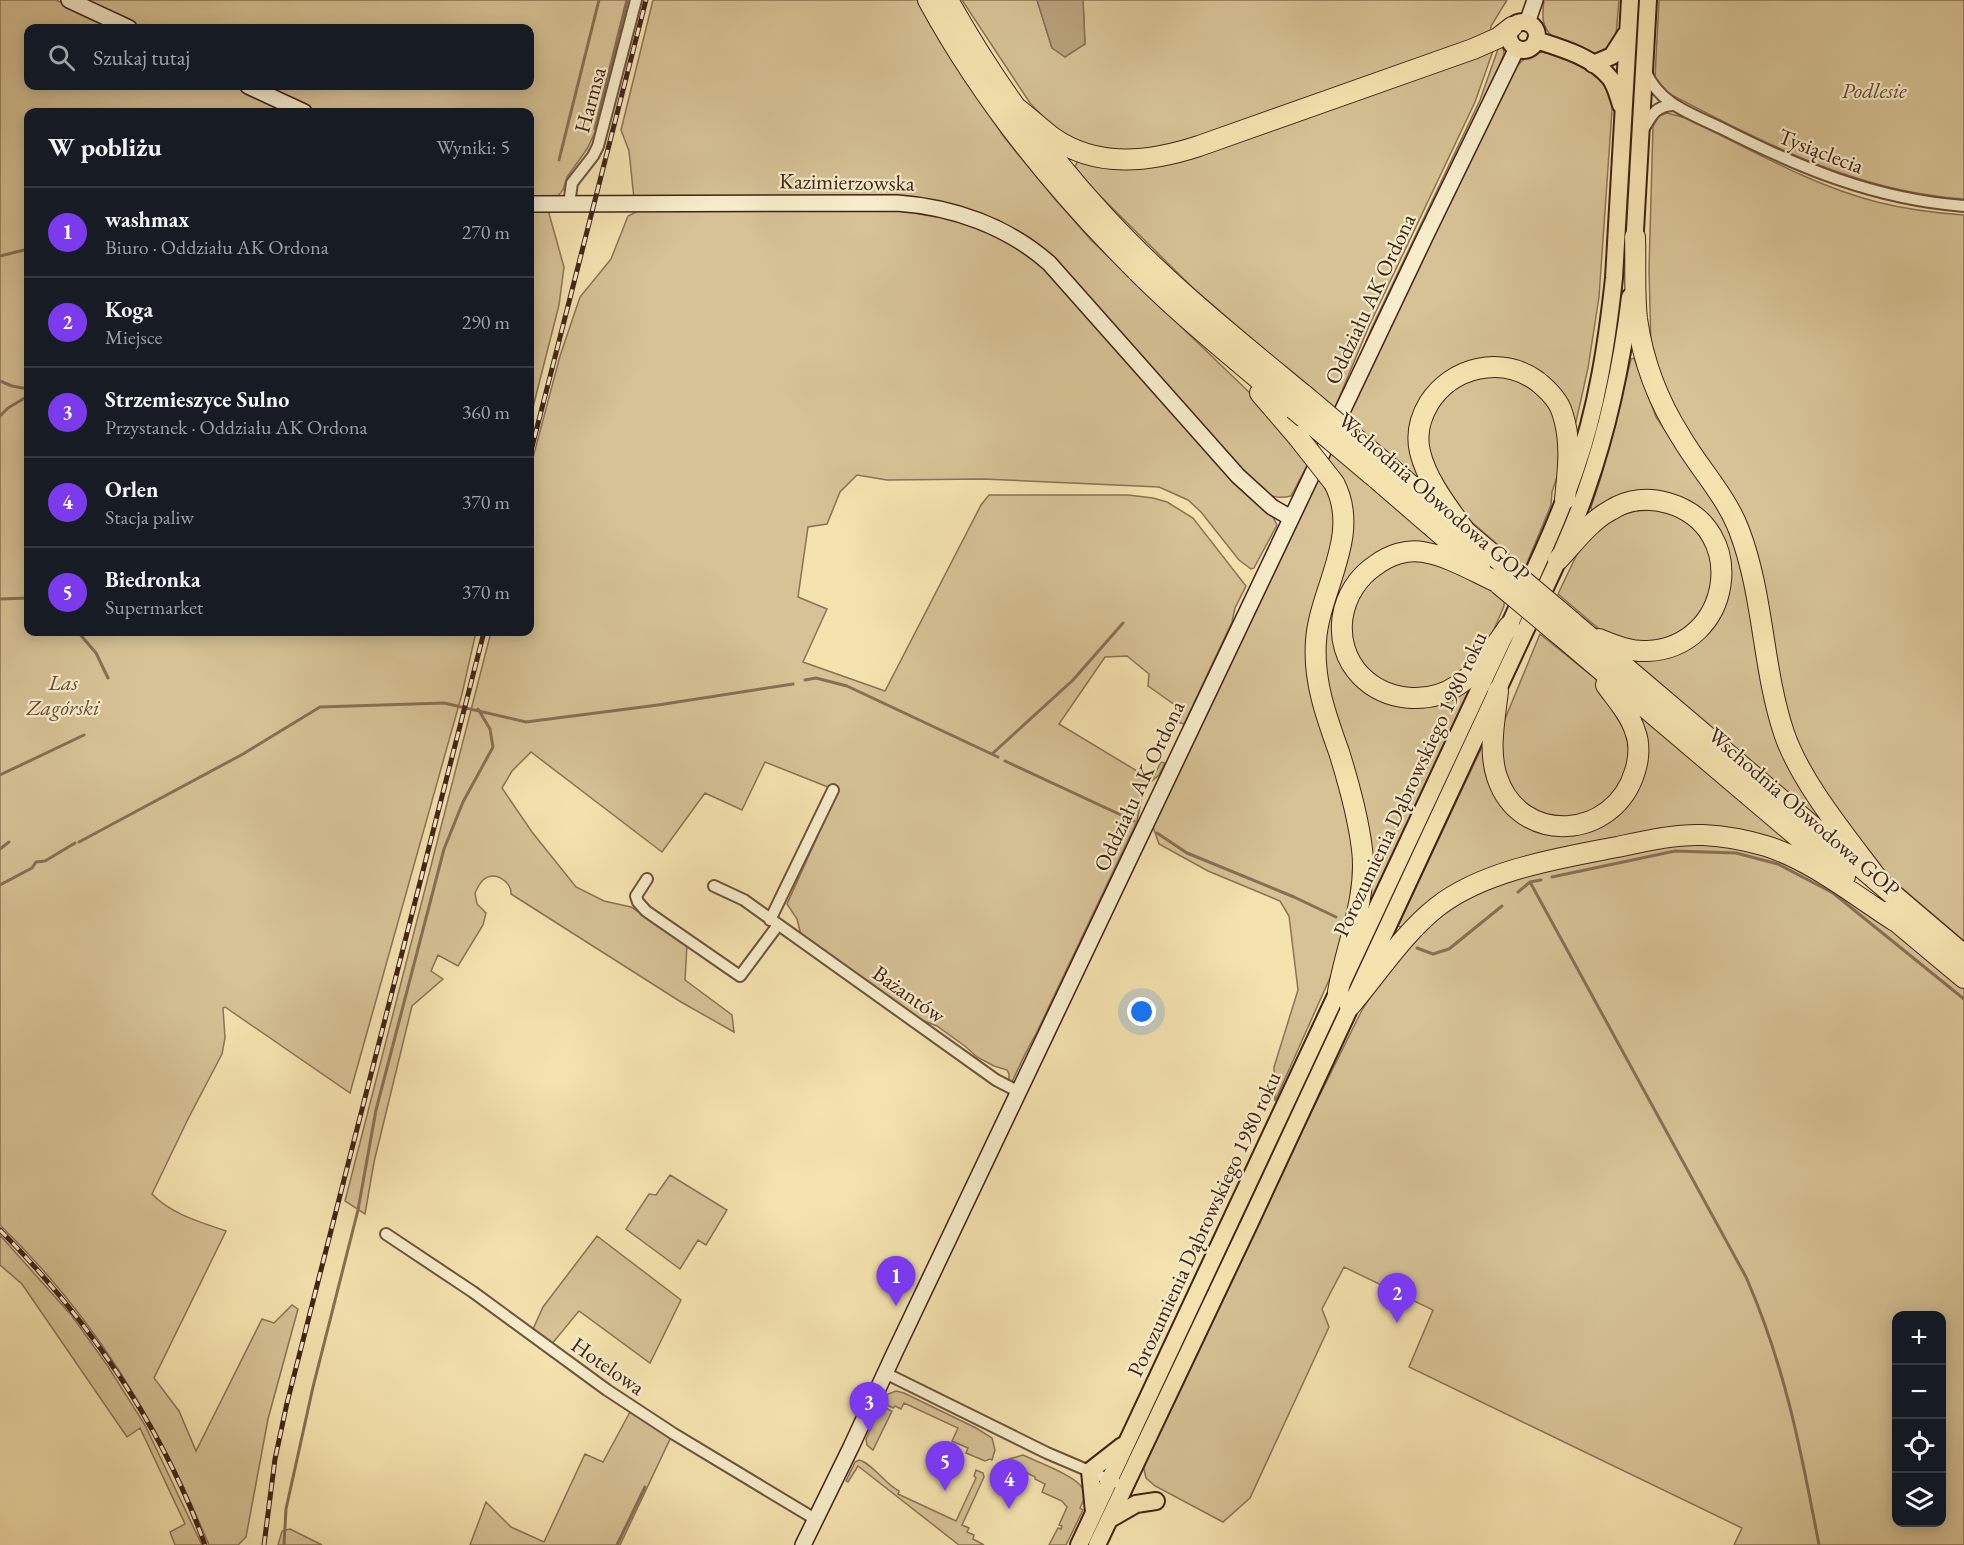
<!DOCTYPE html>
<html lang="pl">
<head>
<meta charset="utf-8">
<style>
  body { margin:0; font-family:"EB Garamond",serif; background:#20242c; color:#f1f3f6 }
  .controls { position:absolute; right:18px; bottom:18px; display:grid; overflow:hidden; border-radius:12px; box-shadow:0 3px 15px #0003 }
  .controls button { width:54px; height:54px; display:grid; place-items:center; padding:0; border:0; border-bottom:2px solid #363941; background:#171b24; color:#f1f3f6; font:30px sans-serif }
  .you { position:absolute; left:1142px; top:1012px; width:21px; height:21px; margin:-15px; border:4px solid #fff; border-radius:50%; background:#1a73e8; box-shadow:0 0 0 9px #1a73e833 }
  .badge { display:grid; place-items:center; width:39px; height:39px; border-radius:50%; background:#7c3aed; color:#fff; font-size:20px; font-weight:700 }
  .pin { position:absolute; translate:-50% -50px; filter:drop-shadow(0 2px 3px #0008) }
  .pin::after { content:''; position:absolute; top:32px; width:21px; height:18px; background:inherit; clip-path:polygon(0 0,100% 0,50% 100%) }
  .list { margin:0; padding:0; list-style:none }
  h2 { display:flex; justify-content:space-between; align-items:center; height:78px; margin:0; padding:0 24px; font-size:26px }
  h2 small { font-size:20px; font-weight:400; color:#9ea1a6 }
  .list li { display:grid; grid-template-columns:39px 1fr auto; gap:18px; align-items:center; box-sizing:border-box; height:90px; padding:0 24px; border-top:2px solid #363941 }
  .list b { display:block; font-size:22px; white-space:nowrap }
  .list p { margin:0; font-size:20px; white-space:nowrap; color:#9ea1a6 }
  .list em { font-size:20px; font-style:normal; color:#9ea1a6 }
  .icon { flex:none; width:33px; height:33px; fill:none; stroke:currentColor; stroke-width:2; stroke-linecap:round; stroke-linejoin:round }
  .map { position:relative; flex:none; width:1964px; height:1545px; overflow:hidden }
  .search { position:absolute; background:#171b24; box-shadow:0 3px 15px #0003; left:24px; top:24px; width:510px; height:66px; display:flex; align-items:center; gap:15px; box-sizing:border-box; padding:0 21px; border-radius:12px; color:#9ea1a6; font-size:22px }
  .panel { position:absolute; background:#171b24; box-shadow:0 3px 15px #0003; left:24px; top:108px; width:510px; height:528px; border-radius:12px }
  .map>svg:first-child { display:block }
  .green { fill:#d6c295; stroke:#8c7256; stroke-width:1.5; fill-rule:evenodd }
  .water { fill:#b8a27c; stroke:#886f54; stroke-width:1.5 }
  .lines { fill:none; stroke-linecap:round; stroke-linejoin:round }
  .stream { stroke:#886f54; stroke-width:3 }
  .street-casing { stroke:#6e533e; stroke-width:14 }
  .secondary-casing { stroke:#412318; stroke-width:18 }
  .primary-casing { stroke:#412318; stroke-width:20 }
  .highway-casing { stroke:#412318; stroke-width:22 }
  .street { stroke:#f8edcb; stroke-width:10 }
  .secondary { stroke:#f8edcb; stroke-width:15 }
  .primary { stroke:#f5e3af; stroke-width:16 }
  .highway { stroke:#f5e3af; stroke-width:20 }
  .rail-casing { stroke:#412318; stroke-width:5 }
  .rail { stroke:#f8edcb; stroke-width:3; stroke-dasharray:9; stroke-linecap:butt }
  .highway-bridge-casing { stroke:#412318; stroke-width:22; stroke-linecap:butt }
  .highway-bridge { stroke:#f5e3af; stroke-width:20 }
  .labels { text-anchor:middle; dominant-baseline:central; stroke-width:4.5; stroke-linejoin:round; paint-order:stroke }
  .park-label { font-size:22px; font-style:italic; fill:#664b37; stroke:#f8edcb }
  .street-label { font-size:22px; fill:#412318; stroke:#f8edcb }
</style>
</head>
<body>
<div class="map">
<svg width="1964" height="1545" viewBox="0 0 1964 1545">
  <rect width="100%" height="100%" fill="#f5e3af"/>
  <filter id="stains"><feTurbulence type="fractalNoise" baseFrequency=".00333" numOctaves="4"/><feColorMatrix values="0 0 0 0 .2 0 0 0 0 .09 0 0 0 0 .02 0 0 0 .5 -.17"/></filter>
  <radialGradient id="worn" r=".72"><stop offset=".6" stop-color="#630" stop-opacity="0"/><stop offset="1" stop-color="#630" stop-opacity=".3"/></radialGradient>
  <path class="green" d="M0 0H56L116 28H28V86H235L291 112H28V632H476L462 694 350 1093 225 1007 223 1008 225 1038 222 1054 188 1119 152 1194C171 1214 200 1222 226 1231L154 1378 179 1411 196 1451 262 1319 274 1323 292 1305 298 1309 268 1419 246 1537 238 1545H209C159 1424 95 1317 0 1225Z
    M84 0H628L595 132 587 149 567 177 563 190 556 198 530 199V112H318L262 86H530V28H143Z
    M653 0H918L951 57 1004 137 1055 199 1091 240 1251 394 1310 460 1291 496C1276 500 1269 495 1257 487L1079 290 960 209 634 199 629 151 621 130Z
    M962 0H1037L1052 48 1085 44 1083 0H1507L1491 26 1490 33 1149 154 1088 148 1054 128 1030 103Z
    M1544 0H1619L1616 35 1608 53 1596 56 1554 38C1541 27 1542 16 1544 0Z
    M1659 0H1964V199C1856 192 1762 142 1668 93L1662 88 1655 78Z
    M1503 46 1504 54 1492 84 1346 390 1372 327 1480 100 1498 49Z
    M1494 48 1475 102 1369 326 1334 410 1192 287 1093 189 1075 167 1078 160 1127 165Z
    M1535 52C1554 51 1586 64 1601 76 1606 80 1610 90 1613 96L1599 297 1588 368 1576 422 1573 428 1504 362 1423 399 1429 491 1344 418 1514 69 1529 54Z
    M1667 113 1686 118C1748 148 1810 185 1877 202 1905 209 1935 213 1964 215V941L1888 876 1869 856 1806 765 1784 706 1766 603 1667 398 1651 347 1649 269 1653 126 1659 116Z
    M530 209 548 210 564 267 559 305 530 419Z
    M912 209 937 213 988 230 1034 257 1237 483 1273 517 1277 525 1254 568 1251 569 1239 560 1201 512 1188 500 1159 487 983 479 887 480 857 475 840 492 827 524 808 527 798 597 827 609 803 662 885 691 981 505 989 495H1128L1153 498 1167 502 1193 518 1246 586 1235 608 1232 622 1184 724 1175 721 1182 710 1148 686 1149 674 1127 656 1105 657 1059 724 1152 780 1161 762 1165 763 1159 775 1147 785 1142 797 1137 821 1036 1034C1026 1051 1019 1067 1011 1084L1009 1083V1074L1007 1070 994 1066 977 1057 966 1047 937 1026 911 1016 802 939 797 919 787 904 838 791 765 762 742 810 705 793 662 852 531 752 512 771 502 788 532 832 576 887 604 901 631 907 687 945 685 980 732 1015 734 1032 681 1002 511 894C512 881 493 870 483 880 479 884 477 889 475 893L477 904 486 913 483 925 458 966 438 955 431 971 443 979 412 1006 374 1162 365 1214 345 1201 491 632H530V469L560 356 580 297 611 259 628 216 640 210Z
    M1634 358 1656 417 1720 512 1737 542 1765 688 1847 844 1622 657 1663 654 1729 583 1688 503 1592 512 1591 507 1601 477 1631 359Z
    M1501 374 1536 388 1559 420 1561 465 1552 492 1551 505 1525 568 1460 512 1443 491 1425 448 1431 411 1465 379Z
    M1331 450 1452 554 1361 567 1338 649 1409 707C1444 708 1452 697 1478 677L1415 807 1364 917 1370 881 1334 721 1322 644 1346 552 1327 459Z
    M1319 474 1334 497V545L1314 621 1340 773 1358 859 1338 960 1275 1101 1274 1067 1298 990 1289 916 1280 901 1208 871 1159 844 1152 824C1206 707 1267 593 1319 474Z
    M1652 510H1666L1680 513 1708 540 1716 588 1689 631 1647 644 1605 634 1558 594 1580 548 1607 522 1621 515 1636 511Z
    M1422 557 1478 580 1504 602V606L1486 648 1478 659 1434 691 1384 686 1354 658 1349 608 1352 597 1386 565Z
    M1540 634 1596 679 1613 700 1633 740 1625 785 1581 820 1539 816 1505 785 1498 736Z
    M1627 704 1813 861 1745 835 1535 858 1406 929 1398 926 1487 736 1496 794 1583 832C1610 825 1619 813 1635 791Z
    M1701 841 1782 857 1904 936 1964 988V1545H1734L1742 1528 1409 1367 1433 1310 1344 1267 1322 1309 1329 1327 1250 1498 1223 1522 1155 1486 1146 1478 1143 1465 1290 1155 1362 1010 1381 980 1414 938 1453 905 1518 876 1630 850ZM1896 1316H1942V1522H1896Z
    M670 1175 727 1210 706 1245 698 1240 680 1269 626 1229 649 1194 656 1195Z
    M0 1235 72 1316 107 1365 145 1425 202 1545H175L170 1532 185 1524 140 1428 127 1437 22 1284 0 1265Z
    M597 1236 681 1300 650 1363 579 1311 551 1345 533 1329 543 1307Z
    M896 1391 904 1393 976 1428 992 1438 995 1450 992 1460 990 1459 985 1461 966 1453 968 1448 952 1441 958 1428 904 1403 901 1409 895 1406 893 1408 883 1403 888 1394Z
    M881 1406 892 1411 873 1450 867 1445 866 1439Z
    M630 1412 671 1437 620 1545H470L486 1502 511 1527 544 1542 585 1454 603 1462Z
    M1023 1455C1037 1462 1077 1476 1083 1489 1086 1496 1083 1502 1080 1508L1083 1510 1066 1545H1049L1058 1528 1061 1529 1062 1526 1059 1525 1067 1507 1062 1501 1042 1492 1045 1484 1035 1479V1477L1025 1472 1024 1474 1022 1471 1010 1468 1008 1473 1004 1471V1467L1009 1459Z
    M859 1460C872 1463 885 1484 899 1491L898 1494 956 1521 976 1478 974 1476 976 1470 983 1473 984 1477 962 1525 969 1528 967 1532 974 1535 973 1539 984 1545H959L858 1466 848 1482 846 1481 855 1462Z
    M290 1529 322 1545H278L282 1531Z"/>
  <path class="water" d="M1037 0H1083L1085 44 1065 57 1052 48Z"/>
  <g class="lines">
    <path class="stream" d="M595 129 627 0
      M559 160 599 0
      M0 256 28 249
      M0 381 12 386 28 389
      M0 416 8 408 28 396
      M0 599 28 598
      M78 632 96 653 108 678
      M805 680 816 678 847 686 998 757
      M992 754 1073 680 1123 623
      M1005 761 1134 821
      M0 775 84 735
      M1157 833 1187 853 1294 897 1336 917
      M79 842 243 754 320 707 444 703 526 722 658 705 793 684
      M0 849 9 842
      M1552 877 1675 851 1736 853 1778 864 1833 893 1964 999
      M1530 882 1541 880
      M0 885 32 868 36 862 45 861 75 843
      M1518 892 1530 882 1746 1277C1785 1366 1801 1450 1819 1545
      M1417 948 1433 954 1449 949 1502 906
      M284 1545 286 1509 313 1387 358 1210 376 1110 444 849 463 802 493 747 490 729 478 709
      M617 1545 645 1487"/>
    <g class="street-casing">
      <path id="street" d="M1646 72C1659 104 1692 114 1721 128 1800 168 1874 199 1964 206
        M1643 130C1651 116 1655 106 1673 105
        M569 204 572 183 593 156 598 146 636 0
        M647 879 636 896 638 902 646 911 740 976 778 925
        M714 886 744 900 996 1080 1019 1092
        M770 920 833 790
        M386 1234 473 1292 607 1390 674 1434 815 1519
        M885 1373 1047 1453 1115 1482"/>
    </g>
    <g class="secondary-casing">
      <path id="secondary" d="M69 0 129 28
        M1527 23 1535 0
        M248 86 304 112
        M530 204 897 203C953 207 1007 226 1049 263L1238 476 1272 507 1291 518
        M803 1545 851 1447 894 1354 1425 237 1517 48"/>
    </g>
    <g class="primary-casing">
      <path id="primary" d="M1509 36a14 14 0 1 1 28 0a14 14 0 1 1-28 0Z
        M1536 40C1561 48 1593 57 1610 78 1616 86 1618 96 1621 105
        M1593 64 1612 56 1626 34
        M1634 248 1648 0
        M1094 1512 1090 1471 1122 1446
        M1110 1519 1136 1504 1156 1501
        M1079 1545 1509 626C1532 575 1557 524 1575 471 1597 409 1607 343 1614 278L1630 0
        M1097 1545 1251 1220 1558 560C1568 537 1578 515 1586 491 1608 429 1622 363 1630 297"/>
    </g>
    <g class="highway-casing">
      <path id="highway" d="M928 0C980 96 1050 183 1127 261 1178 314 1239 362 1294 409
        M948 0C992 79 1045 152 1106 218 1166 283 1236 339 1304 395
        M1013 105C1026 115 1039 127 1052 137 1097 169 1150 162 1199 146L1473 49 1498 38 1512 27
        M1635 237C1636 264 1634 292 1637 319 1643 361 1658 401 1681 437 1699 468 1726 496 1739 530 1764 595 1762 667 1784 733 1801 784 1851 842 1883 886
        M1260 393 1297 436
        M1381 460 1506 566
        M1371 474 1480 568
        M1334 483C1362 535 1319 590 1316 641 1313 680 1326 716 1339 752 1349 784 1358 816 1362 849 1368 897 1346 945 1338 992
        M1465 531C1448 507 1427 481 1420 452 1416 435 1420 418 1429 403 1452 367 1501 355 1537 381 1547 389 1558 399 1562 412 1572 441 1568 470 1565 499
        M1558 560C1574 543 1590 521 1611 510 1628 499 1649 497 1668 503 1751 527 1732 648 1647 651 1630 652 1614 645 1599 639
        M1495 581C1473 571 1448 556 1423 552 1407 549 1389 555 1376 565 1339 589 1329 643 1361 676 1387 702 1429 705 1458 685 1480 671 1494 647 1509 626
        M1571 621 1964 955
        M1561 636 1845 877
        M1498 691C1495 719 1488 750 1497 777 1520 847 1615 840 1635 771 1639 759 1640 743 1635 731 1630 714 1616 699 1606 685
        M1885 912 1964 978
        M1350 1006C1378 973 1403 934 1437 907 1484 870 1560 858 1617 847 1645 841 1674 834 1703 835 1724 836 1746 840 1766 846 1813 861 1854 895 1895 921"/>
    </g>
    <use href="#street" class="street"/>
    <use href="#secondary" class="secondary"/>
    <use href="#primary" class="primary"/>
    <use href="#highway" class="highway"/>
    <g class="rail-casing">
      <path id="rail" d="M530 455 646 0
        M0 1230C88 1319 163 1427 205 1545
        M264 1545 275 1459 287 1403 484 632"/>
    </g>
    <use href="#rail" class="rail"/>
    <g class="highway-bridge-casing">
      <path id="highway-bridge" d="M1304 395 1381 460
        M1294 409 1371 474
        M1297 436 1334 483
        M1506 566 1571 621
        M1499 584 1561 636"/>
    </g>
    <use href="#highway-bridge" class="highway-bridge"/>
  </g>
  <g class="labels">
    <g class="park-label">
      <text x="1874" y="90">Podlesie</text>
      <text x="63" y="682">Las<tspan x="63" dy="25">Zagórski</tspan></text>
    </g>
    <g class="street-label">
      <text transform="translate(590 100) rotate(-75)">Harmsa</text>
      <text transform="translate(1821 151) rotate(21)">Tysiąclecia</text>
      <text transform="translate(847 182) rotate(1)">Kazimierzowska</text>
      <text transform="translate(1370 299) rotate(-65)">Oddziału AK Ordona</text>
      <text transform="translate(1434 497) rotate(41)">Wschodnia Obwodowa GOP</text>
      <text transform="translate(1410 784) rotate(-65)">Porozumienia Dąbrowskiego 1980 roku</text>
      <text transform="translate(1139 786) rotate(-65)">Oddziału AK Ordona</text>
      <text transform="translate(1804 812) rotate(41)">Wschodnia Obwodowa GOP</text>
      <text transform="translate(909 994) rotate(35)">Bażantów</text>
      <text transform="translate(1204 1224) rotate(-65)">Porozumienia Dąbrowskiego 1980 roku</text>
      <text transform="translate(608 1366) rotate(35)">Hotelowa</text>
    </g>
  </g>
  <rect width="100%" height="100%" filter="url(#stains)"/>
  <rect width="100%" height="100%" fill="url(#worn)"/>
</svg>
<div class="controls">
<button>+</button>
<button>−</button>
<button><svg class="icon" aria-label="locate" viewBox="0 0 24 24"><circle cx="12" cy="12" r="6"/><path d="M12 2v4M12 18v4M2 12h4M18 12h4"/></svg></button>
<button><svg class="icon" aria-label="layers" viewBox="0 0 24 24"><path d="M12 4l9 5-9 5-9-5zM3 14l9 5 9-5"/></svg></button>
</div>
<div class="you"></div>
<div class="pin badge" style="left:896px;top:1306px">1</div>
<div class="pin badge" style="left:1397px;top:1323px">2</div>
<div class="pin badge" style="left:869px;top:1432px">3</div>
<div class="pin badge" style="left:1009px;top:1509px">4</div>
<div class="pin badge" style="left:945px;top:1491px">5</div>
<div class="search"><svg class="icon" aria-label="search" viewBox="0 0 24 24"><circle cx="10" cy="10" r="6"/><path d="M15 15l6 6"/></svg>Szukaj tutaj</div>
<section class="panel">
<h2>W pobliżu<small>Wyniki: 5</small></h2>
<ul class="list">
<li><span class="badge">1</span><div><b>washmax</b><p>Biuro · Oddziału AK Ordona</p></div><em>270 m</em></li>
<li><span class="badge">2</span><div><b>Koga</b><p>Miejsce</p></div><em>290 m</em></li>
<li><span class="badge">3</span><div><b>Strzemieszyce Sulno</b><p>Przystanek · Oddziału AK Ordona</p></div><em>360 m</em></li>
<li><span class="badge">4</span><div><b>Orlen</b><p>Stacja paliw</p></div><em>370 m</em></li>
<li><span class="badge">5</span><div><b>Biedronka</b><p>Supermarket</p></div><em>370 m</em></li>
</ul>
</section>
</div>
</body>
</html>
